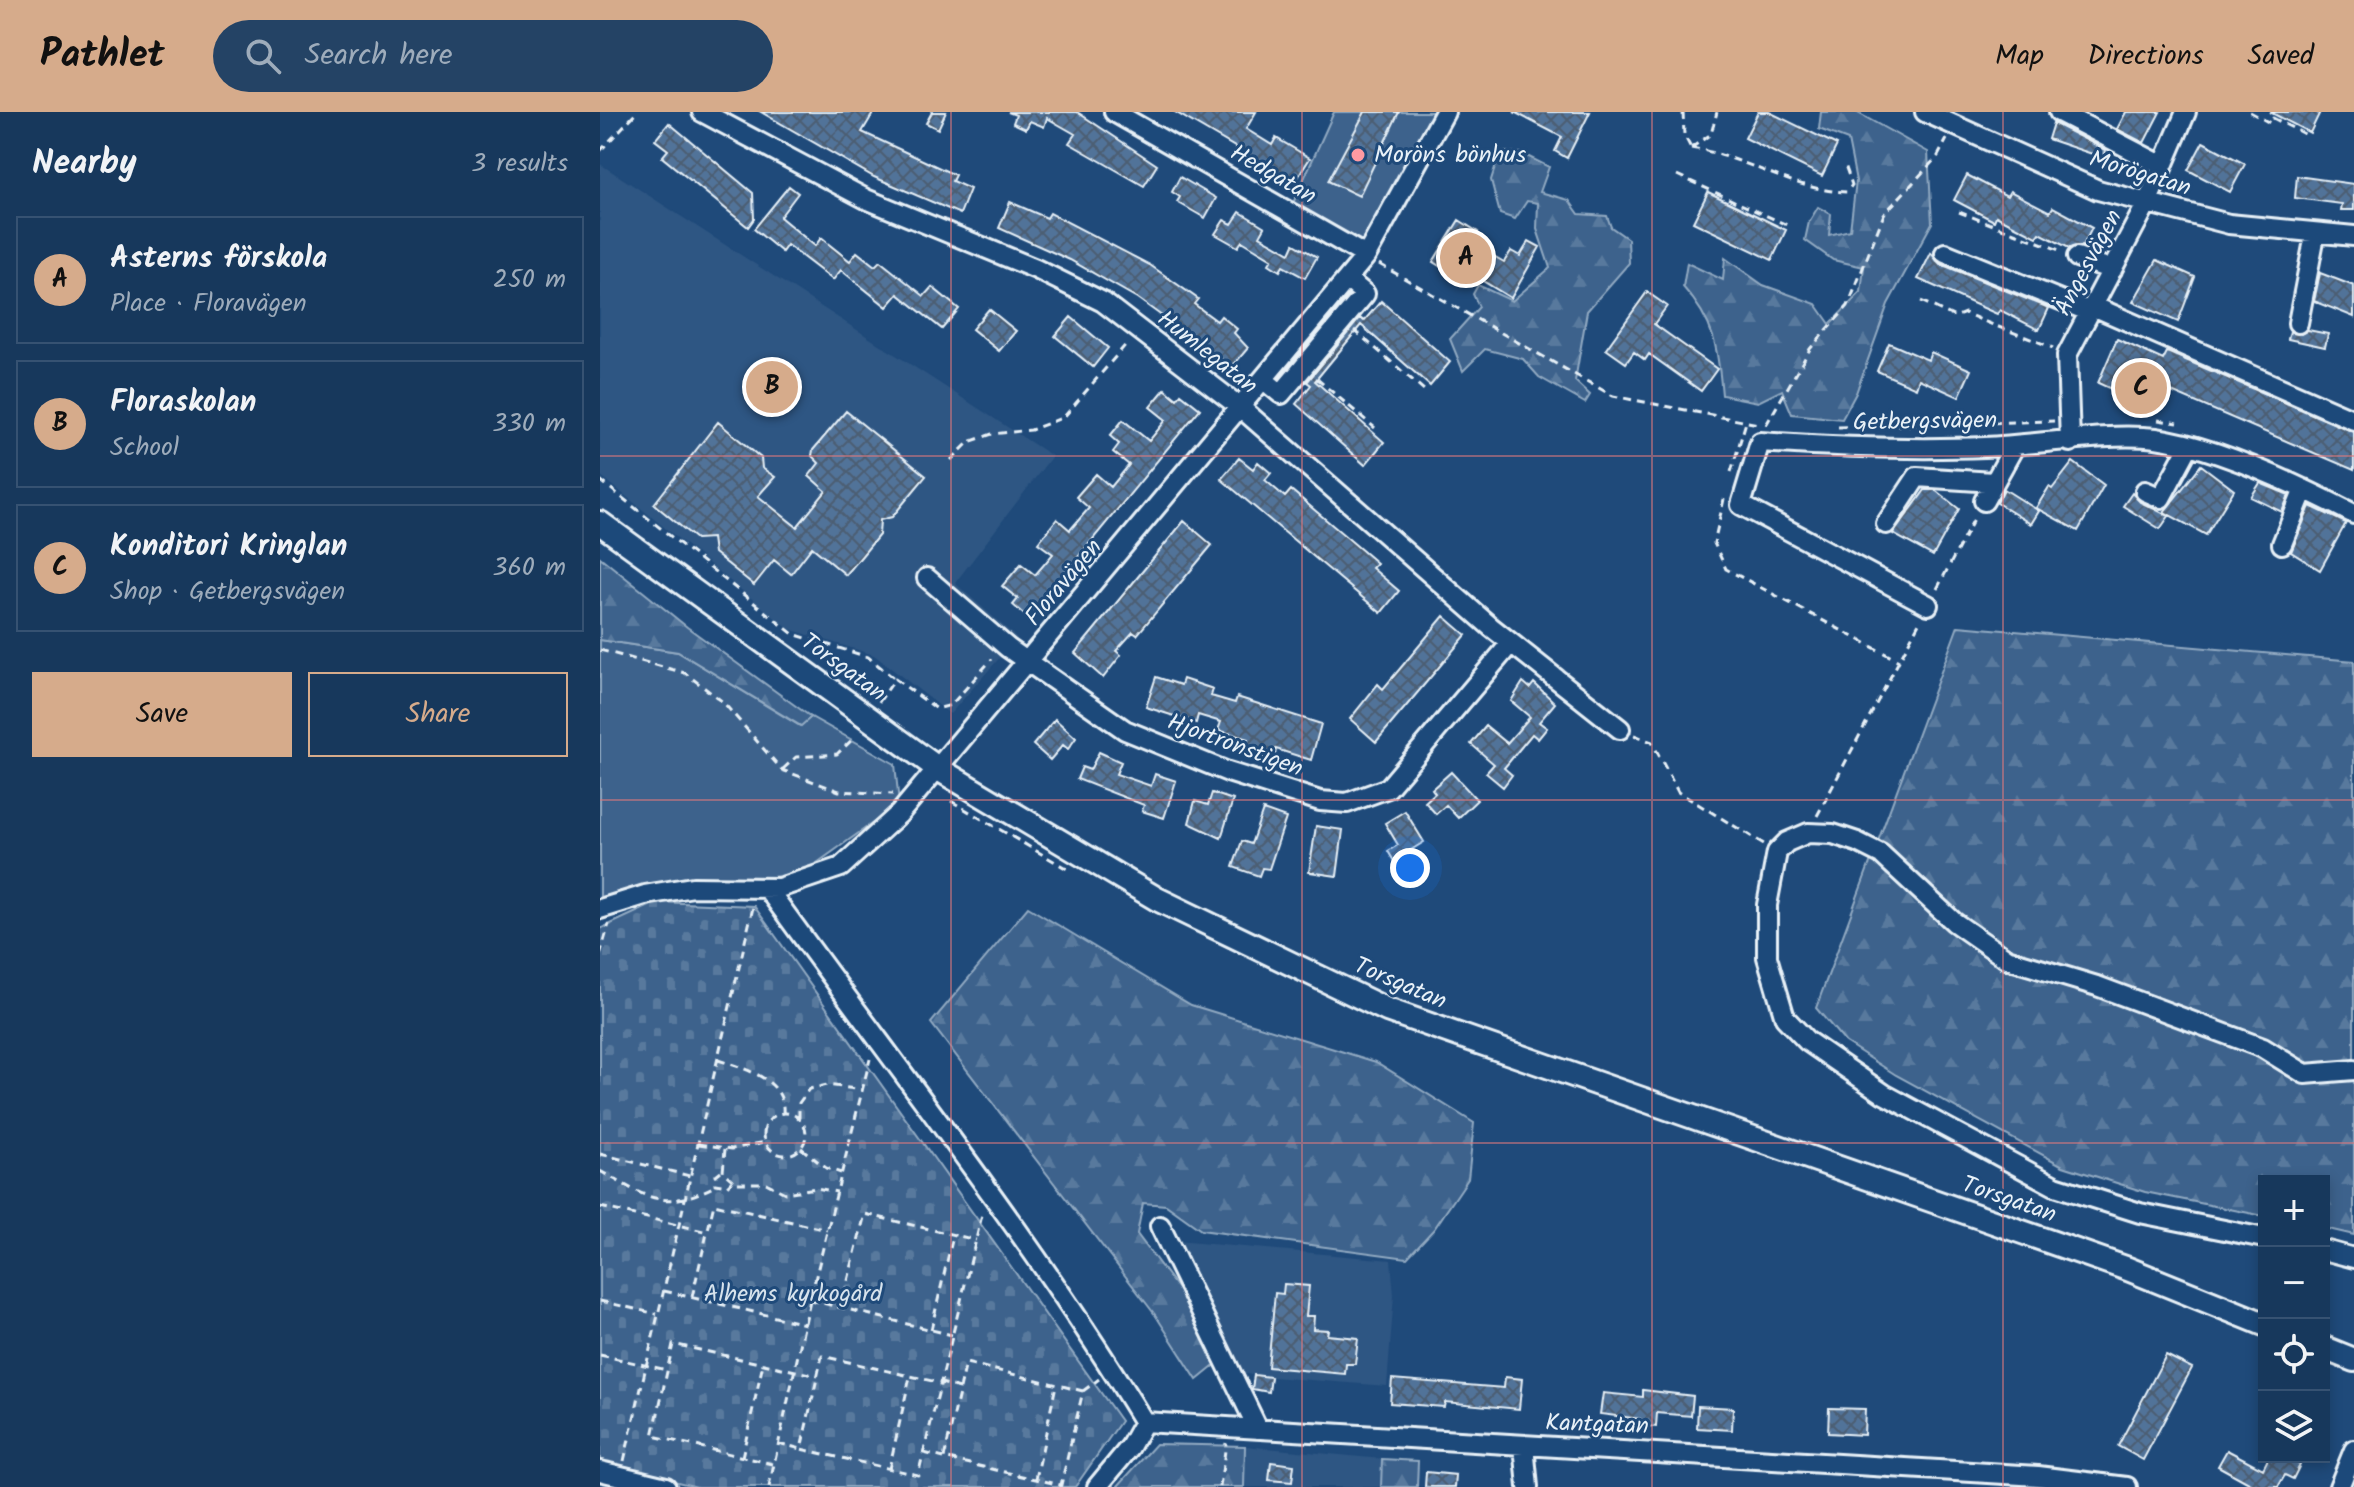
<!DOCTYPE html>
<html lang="en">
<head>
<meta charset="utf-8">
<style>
  body { margin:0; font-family:Kalam,sans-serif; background:#244365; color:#f1f3f6 }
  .controls { position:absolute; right:24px; bottom:24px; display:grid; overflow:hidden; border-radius:0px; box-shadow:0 4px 12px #0003 }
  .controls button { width:72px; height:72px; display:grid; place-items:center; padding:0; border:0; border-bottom:2px solid #365272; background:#17385c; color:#f1f3f6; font:40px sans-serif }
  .you { position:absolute; left:810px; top:756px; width:28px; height:28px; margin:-20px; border:6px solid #fff; border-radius:50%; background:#1a73e8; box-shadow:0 0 0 12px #1a73e833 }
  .badge { display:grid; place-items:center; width:52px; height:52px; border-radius:50%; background:#d6ab8b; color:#111; font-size:26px; font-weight:700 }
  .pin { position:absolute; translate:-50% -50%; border:4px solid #fff; box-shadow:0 2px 8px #0006 }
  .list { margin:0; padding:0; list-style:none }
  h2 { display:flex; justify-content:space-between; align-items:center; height:104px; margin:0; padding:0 32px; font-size:34px }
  h2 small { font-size:26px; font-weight:400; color:#9eacbb }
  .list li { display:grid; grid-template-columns:52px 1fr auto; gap:24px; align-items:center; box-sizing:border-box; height:128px; margin:0 16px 16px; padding:0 16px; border:2px solid #365272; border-radius:0px }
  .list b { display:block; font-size:30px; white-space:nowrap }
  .list p { margin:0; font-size:26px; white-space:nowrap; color:#9eacbb }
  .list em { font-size:26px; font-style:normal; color:#9eacbb }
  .actions { display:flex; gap:16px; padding:24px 32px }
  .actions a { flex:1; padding:18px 0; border:2px solid #d6ab8b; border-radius:0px; text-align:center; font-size:28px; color:#d6ab8b }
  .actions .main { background:#d6ab8b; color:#111 }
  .icon { flex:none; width:44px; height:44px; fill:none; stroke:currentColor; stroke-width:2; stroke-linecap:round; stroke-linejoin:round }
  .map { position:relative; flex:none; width:1754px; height:1375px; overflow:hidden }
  header { display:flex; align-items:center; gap:48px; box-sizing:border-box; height:112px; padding:0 40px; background:#d6ab8b; color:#111 }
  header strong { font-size:38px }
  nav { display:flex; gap:44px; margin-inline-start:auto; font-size:28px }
  .search { width:560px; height:72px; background:#244365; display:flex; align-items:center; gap:20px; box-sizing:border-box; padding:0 28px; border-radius:44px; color:#9eacbb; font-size:30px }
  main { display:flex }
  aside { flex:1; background:#17385c }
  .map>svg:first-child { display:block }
  .built { fill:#2e5683 }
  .green { fill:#3c628c; stroke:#92aac2; stroke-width:2 }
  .forest { fill:url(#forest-firs); stroke:#92aac2; stroke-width:2 }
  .cemetery { fill:url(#cemetery-stones); stroke:#92aac2; stroke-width:2 }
  .building { fill:url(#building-cross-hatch); stroke:#e8f1f8; stroke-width:2 }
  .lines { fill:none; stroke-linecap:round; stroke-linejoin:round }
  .minor-casing { stroke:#e8f1f8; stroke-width:24 }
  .major-casing { stroke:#e8f1f8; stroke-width:28 }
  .path { stroke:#e8f1f8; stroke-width:3; stroke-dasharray:8 6; stroke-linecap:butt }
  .minor { stroke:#1f4a7a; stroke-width:18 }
  .major { stroke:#1f4a7a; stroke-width:22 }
  .grid { fill:none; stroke:#dd787b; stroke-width:2; stroke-opacity:0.55 }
  .poi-dot { fill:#ff9aa2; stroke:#1f4a7a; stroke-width:3 }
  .labels { text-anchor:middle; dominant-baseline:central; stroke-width:6; stroke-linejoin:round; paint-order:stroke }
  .poi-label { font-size:24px; fill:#e8f1f8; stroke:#1f4a7a; text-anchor:start }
  .street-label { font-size:24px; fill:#e8f1f8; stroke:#1f4a7a }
  .park-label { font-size:24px; fill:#d7e3ed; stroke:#1f4a7a }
</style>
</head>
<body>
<header>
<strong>Pathlet</strong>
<div class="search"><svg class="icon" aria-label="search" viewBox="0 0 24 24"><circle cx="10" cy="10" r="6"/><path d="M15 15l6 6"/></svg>Search here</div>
<nav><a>Map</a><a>Directions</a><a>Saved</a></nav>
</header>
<main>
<aside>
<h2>Nearby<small>3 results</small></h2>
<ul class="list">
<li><span class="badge">A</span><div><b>Asterns förskola</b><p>Place · Floravägen</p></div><em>250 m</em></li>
<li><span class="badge">B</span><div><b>Floraskolan</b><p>School</p></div><em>330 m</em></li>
<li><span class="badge">C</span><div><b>Konditori Kringlan</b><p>Shop · Getbergsvägen</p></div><em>360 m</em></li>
</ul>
<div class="actions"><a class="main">Save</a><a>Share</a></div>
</aside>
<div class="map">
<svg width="1754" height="1375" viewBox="0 0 1754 1375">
  <defs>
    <pattern id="forest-firs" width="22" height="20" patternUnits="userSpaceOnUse" patternTransform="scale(2)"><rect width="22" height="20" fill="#3c628c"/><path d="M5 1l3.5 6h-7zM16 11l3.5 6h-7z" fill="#58799d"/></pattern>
    <pattern id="cemetery-stones" width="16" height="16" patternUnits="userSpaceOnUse" patternTransform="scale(2)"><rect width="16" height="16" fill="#3c628c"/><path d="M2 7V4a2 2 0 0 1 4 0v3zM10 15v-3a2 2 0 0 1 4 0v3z" fill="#58799d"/></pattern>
    <pattern id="building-cross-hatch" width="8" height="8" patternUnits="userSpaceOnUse" patternTransform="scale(2)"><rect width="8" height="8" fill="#517399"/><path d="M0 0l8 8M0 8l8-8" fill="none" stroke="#4c5e72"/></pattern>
  </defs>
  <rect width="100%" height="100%" fill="#1f4a7a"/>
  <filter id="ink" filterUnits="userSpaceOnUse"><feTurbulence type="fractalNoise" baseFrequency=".0125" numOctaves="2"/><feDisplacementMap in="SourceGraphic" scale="16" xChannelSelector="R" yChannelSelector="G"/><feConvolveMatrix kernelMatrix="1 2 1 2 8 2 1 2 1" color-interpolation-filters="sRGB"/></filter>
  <g filter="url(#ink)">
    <path class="built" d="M0 52 452 344 355 471 417 526 350 602 274 543 189 517 0 363Z
      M576 1129 791 1148 794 1183 787 1274 672 1265 669 1280 652 1277 654 1263 637 1261Z
      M645 1334 782 1347 781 1375H644Z"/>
    <path class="green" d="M734 0H845L766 144 689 100Z
      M0 528 78 540 200 614 211 605 295 652 299 692 203 761 165 766H96L43 774 0 787Z"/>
    <path class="forest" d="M1221 0H1256L1328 40 1332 111 1288 192 1256 281 1242 307 1192 302 1182 278 1158 290 1122 283C1118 237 1115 210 1083 175L1087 151 1123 168 1125 146 1163 173 1216 192 1230 212 1261 180 1264 155 1233 148 1205 128 1209 110 1218 95 1231 102 1229 123 1250 118 1256 69 1248 28 1219 17Z
      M900 40 921 41 949 55 940 80 969 88 979 102 1007 104 1011 115 1028 127 1029 151 987 199 975 269 990 283 985 291 939 265 923 247 885 237 863 259 850 227 879 195 873 182 878 173 912 189 950 156 937 117 938 91 927 89 915 107 900 102 891 68Z
      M0 445 87 515 211 605 201 614 78 540 0 528Z
      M1358 514 1754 549V1123L1724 1116V1069H1664V1104L1545 1080 1463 1054 1296 963 1245 930 1216 896Z
      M428 795 591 893 776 950 874 1011 868 1067 834 1117 807 1146 601 1118 566 1093 543 1091 537 1122 583 1184 618 1251 597 1268 556 1204 331 911Z
      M556 1332 645 1334 644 1375H517Z
      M782 1347 818 1349 817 1375H781Z"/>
    <path class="cemetery" d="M58 790 154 794 521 1309 475 1375H97L0 1350V817Z"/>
    <path class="building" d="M161 0H274L262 20 355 63 352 69 370 77 360 102 274 65Z
      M332 0H346L338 17 326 11Z
      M408 0H477L557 53 544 74 469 31 475 22 447 6 444 15 430 9 426 17 413 11 416 3Z
      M575 0H656L646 17 672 33 676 26 710 46 695 70Z
      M765 0H799L759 84 728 69Z
      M914 0H990L967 46 955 39 962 25Z
      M1158 0H1169L1237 33 1222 64 1145 26Z
      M1526 0H1560L1544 31 1517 17Z
      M1670 0H1720L1710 21Z
      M69 11 153 81 154 107 148 115 62 45 68 38 55 28Z
      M1453 11 1506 38 1504 46 1448 27Z
      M1603 30 1645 52 1630 80 1588 58Z
      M1367 63 1407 84 1410 79 1450 100 1453 95 1492 116 1483 134 1469 136 1440 121 1437 125 1396 104 1394 109 1354 88Z
      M1697 64 1754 72V98H1741L1742 92 1695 86Z
      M580 65 616 86 605 106 577 90 580 85 572 80Z
      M189 74 198 81 180 105 215 134 221 126 250 149 257 140 275 154 280 149 324 184 332 175 359 197 342 217 298 182 287 195 241 158 233 168 187 133 182 140 154 117Z
      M1108 80 1186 118 1172 148 1093 110Z
      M410 90 447 106 450 101 550 153 598 187 594 192 617 209 621 204 637 217 634 221 648 236 632 255 537 186 470 148 399 116Z
      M640 100 665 115 660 124 690 141 694 132 717 145 705 166 683 154 680 159 669 152 672 147 642 129 638 135 615 122 624 108 632 112Z
      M859 108 878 120 871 131 904 150 911 139 920 144 929 129 940 135 911 186 858 154 854 153 849 160 833 150Z
      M1331 141 1340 152 1449 196 1439 218 1400 198 1397 202 1318 167Z
      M1557 148 1595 165 1578 210 1533 190Z
      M1720 161 1754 174V205L1714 189Z
      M1047 180 1067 194 1054 212 1117 257 1101 279 1049 242 1045 248 1034 240 1026 251 1006 237Z
      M781 189 850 250 830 274 761 213 715 269 784 330 765 353 696 292 711 273 707 270 760 206 764 209Z
      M389 197 416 219 399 239 372 217Z
      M471 205 508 236 493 255 455 224Z
      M1708 218 1728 222 1725 235 1688 227 1690 219 1701 222Z
      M1517 227 1563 248 1567 240 1754 320V358L1553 272 1544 292 1498 271Z
      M1289 231 1328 248 1331 240 1371 258 1359 285 1319 267 1316 276 1277 259Z
      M565 277 577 287 581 282 600 297 428 506 413 493 418 487 402 474 421 452 435 463 453 442 438 431 457 407 470 418 489 396 476 385 496 362 511 375 529 353 513 340 519 332 510 324 523 308 549 329 566 308 550 295Z
      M246 299 326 364 292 405 280 408 279 423 246 463 212 435 191 462 174 448 154 473 114 441 112 426 96 427 54 392 118 310 161 346 162 356 175 365 158 384 197 415 226 379 209 364 219 351 212 344 213 338Z
      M639 346 653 357 658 350 671 361 665 368 685 385 691 378 777 451 772 456 799 479 781 501 621 367Z
      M1473 350 1504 373 1478 419 1436 396 1449 375 1452 377Z
      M1601 353 1634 378 1606 423 1564 400Z
      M1660 371 1689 383 1682 400 1651 385Z
      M1404 377 1439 399 1431 412 1397 391Z
      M1325 378H1335L1359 397 1333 444 1293 422Z
      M1532 381 1540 390 1569 404 1560 417 1523 394Z
      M1710 394 1746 411 1720 458 1691 440Z
      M584 409 612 433 537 523 533 520 516 539 521 543 503 566 475 541Z
      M844 504 866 523 776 630 750 607 778 572 783 577Z
      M556 565 581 573 583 567 613 577 611 584 635 591 637 585 721 612 711 648 676 637 674 649 645 642 648 627 618 618 621 610 598 603 596 611 546 595Z
      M923 570 930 576 934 571 955 591 939 610 947 616 938 627 932 622 904 656 912 663 903 675 886 661 894 652 871 632 886 614 907 631 930 605 911 589Z
      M455 607 476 626 468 637 463 633 450 648 433 633Z
      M499 640 521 650 516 662 551 674 555 662 576 669 564 706 542 699 544 693 477 667 482 655 490 658Z
      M851 660 877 688 858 706 846 693 836 702 825 690 835 681 832 677Z
      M612 681 633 688 621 726 589 711 595 689 608 693Z
      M663 698 686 706 669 757 662 756 659 764 633 755 642 729 651 732Z
      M805 699 824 730 806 741 810 748 798 756 788 739 798 733 785 711Z
      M716 714 743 718 737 764 709 760Z
      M684 1172 709 1174 706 1204H714L713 1217 728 1218 727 1223 758 1226 755 1252H746L745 1262 668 1255 675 1181 683 1182Z
      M1566 1243 1592 1256 1543 1348 1518 1334Z
      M654 1263 671 1265 669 1280 652 1277Z
      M905 1265 922 1267 919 1297 845 1290 844 1295 790 1291 792 1267 904 1276Z
      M1043 1278 1093 1284 1091 1304 1057 1301 1056 1315 1040 1313V1307L1000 1302 1003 1281 1043 1285Z
      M1098 1294 1133 1296 1132 1318 1097 1316Z
      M1229 1296 1265 1297 1264 1323 1228 1321Z
      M1627 1338 1663 1357 1669 1345H1686L1700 1353 1693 1367 1685 1363 1678 1375H1656L1618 1354Z
      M671 1350 694 1353 692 1370 669 1368Z
      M826 1360 856 1363 855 1375H825Z"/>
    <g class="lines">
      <g class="minor-casing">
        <path id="minor" d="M102 0 266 87 436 157 503 190 641 296 891 515 1020 617
          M514 0 766 144
          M1325 0 1498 78 1629 112 1754 124
          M1459 0 1563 54
          M1345 141 1490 200
          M1477 145 1512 158
          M1493 194 1754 308
          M1698 211 1715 123
          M664 268 681 282 765 182 747 167
          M1470 330 1467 243 1547 91 1586 0
          M1545 379 1561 386 1589 334
          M1384 389 1415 333
          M1286 412 1317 365 1393 370
          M1682 432 1704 377
          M327 466 408 536 525 618 628 660 720 689 747 691 788 676 911 531
          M1328 493 1141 393 1160 330C1235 335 1311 338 1385 335 1435 333 1509 320 1556 326 1618 335 1698 373 1754 402
          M167 776C294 953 431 1124 544 1310
          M0 797 45 783 93 775 179 776 241 755 299 702 766 144 845 0
          M560 1114 658 1317
          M1664 1126 1540 1101 1455 1074 1284 982 1207 929 1185 906 1167 845V793L1177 740 1187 730 1208 721 1233 722 1257 730 1281 742 1354 810 1407 847 1497 874 1663 936 1705 962 1754 958
          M1724 1138 1754 1146
          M924 1334 928 1375
          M0 1359 66 1375
          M497 1375 530 1335 544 1310 1438 1364 1527 1375
          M1739 1375 1754 1338"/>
      </g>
      <g class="major-casing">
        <path id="major" d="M0 411 340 658 557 787 787 898 1528 1157 1664 1212
          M1724 1236 1754 1248"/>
      </g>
      <path class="path" d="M1083 0 1084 23 1091 36
        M1650 0 1670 11 1673 6 1706 23
        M1091 36C1145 44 1192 79 1247 80L1252 73 1244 50
        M1091 36 1111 22 1117 0
        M0 39 37 0
        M1077 63 1189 114
        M1359 100 1462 139
        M779 152 1013 284 1158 312
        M1321 189 1355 205 1365 201C1395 215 1423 223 1453 236
        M754 218 824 278
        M717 267 775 316
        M1558 308 1578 311
        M1166 313 1210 237 1248 194 1284 102 1338 44 1347 27
        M1238 315 1454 309
        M351 348 369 330 392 322 431 318 464 305 528 230
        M1131 360 1146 310
        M0 368 193 522 268 545 295 567
        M1124 387 1114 431 1126 457 1299 549
        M1337 477 1376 403
        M0 538 85 561 123 590 182 658 239 679 293 682
        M279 590 295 567 337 597 351 593 392 547
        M1034 623 1052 630 1078 680 1164 732
        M183 657 196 645 237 642 255 625
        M351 689 469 758
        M1217 704 1320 509
        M0 843 9 812
        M118 948C143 956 186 967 183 1001
        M164 1022a21 21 0 1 1 42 0a21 21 0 1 1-42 0Z
        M199 1006V991L209 977 227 973 263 978
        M99 1032 132 1037 165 1030
        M201 1036 226 1056 241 1061
        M125 1037 123 1060 136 1071H166L185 1081 216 1076 237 1080
        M0 1042 90 1064
        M0 1059C47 1085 63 1101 117 1073
        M121 1059 116 1063 115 1072 127 1074 132 1069
        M0 1095 108 1120
        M64 1179 205 1212
        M92 1185 114 1092 227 1118
        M210 1188 352 1223
        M0 1189 57 1202
        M241 1196 265 1102 376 1128
        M331 1218 353 1124
        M0 1243 67 1258
        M360 1276 341 1271 222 1244 201 1337 318 1363 383 1099
        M483 1279 499 1267
        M178 1331 201 1337
        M324 1341 344 1346
        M142 1345 163 1252
        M24 1349 154 791
        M173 1352 53 1324 73 1232 218 1264
        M289 1357 310 1265
        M436 1367 456 1273
        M169 1375 210 1188 270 947
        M460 1375 461 1373 483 1279 366 1251 344 1346 461 1373
        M620 1375 626 1331"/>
      <use href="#minor" class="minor"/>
      <use href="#major" class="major"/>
    </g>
  </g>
  <path class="grid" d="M351 0V1375M702 0V1375M1052 0V1375M1403 0V1375M0 344H1754M0 688H1754M0 1031H1754"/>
  <circle class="poi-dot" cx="758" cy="43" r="8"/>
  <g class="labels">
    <g class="poi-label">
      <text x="774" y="43">Moröns bönhus</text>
    </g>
    <g class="street-label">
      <text transform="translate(1540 62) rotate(17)">Morögatan</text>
      <text transform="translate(673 63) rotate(30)">Hedgatan</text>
      <text transform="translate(1489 151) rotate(-62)">Ängesvägen</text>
      <text transform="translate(607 241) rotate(38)">Humlegatan</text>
      <text transform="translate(1325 310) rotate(-1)">Getbergsvägen</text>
      <text transform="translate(464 471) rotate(-50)">Floravägen</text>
      <text transform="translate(243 556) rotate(36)">Torsgatan</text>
      <text transform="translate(635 634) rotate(20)">Hjortronstigen</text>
      <text transform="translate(800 872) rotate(23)">Torsgatan</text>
      <text transform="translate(1409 1088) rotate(19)">Torsgatan</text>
      <text transform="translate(997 1313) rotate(2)">Kantgatan</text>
    </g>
    <g class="park-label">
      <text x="193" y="1182">Alhems kyrkogård</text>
    </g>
  </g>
</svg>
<div class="controls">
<button>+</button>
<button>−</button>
<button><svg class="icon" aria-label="locate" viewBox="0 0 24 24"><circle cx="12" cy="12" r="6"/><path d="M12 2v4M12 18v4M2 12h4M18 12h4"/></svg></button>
<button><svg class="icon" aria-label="layers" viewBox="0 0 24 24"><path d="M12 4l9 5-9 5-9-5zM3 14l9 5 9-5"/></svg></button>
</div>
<div class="you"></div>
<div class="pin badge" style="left:866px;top:146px">A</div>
<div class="pin badge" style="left:172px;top:275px">B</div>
<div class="pin badge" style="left:1541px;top:276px">C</div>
</div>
</main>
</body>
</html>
